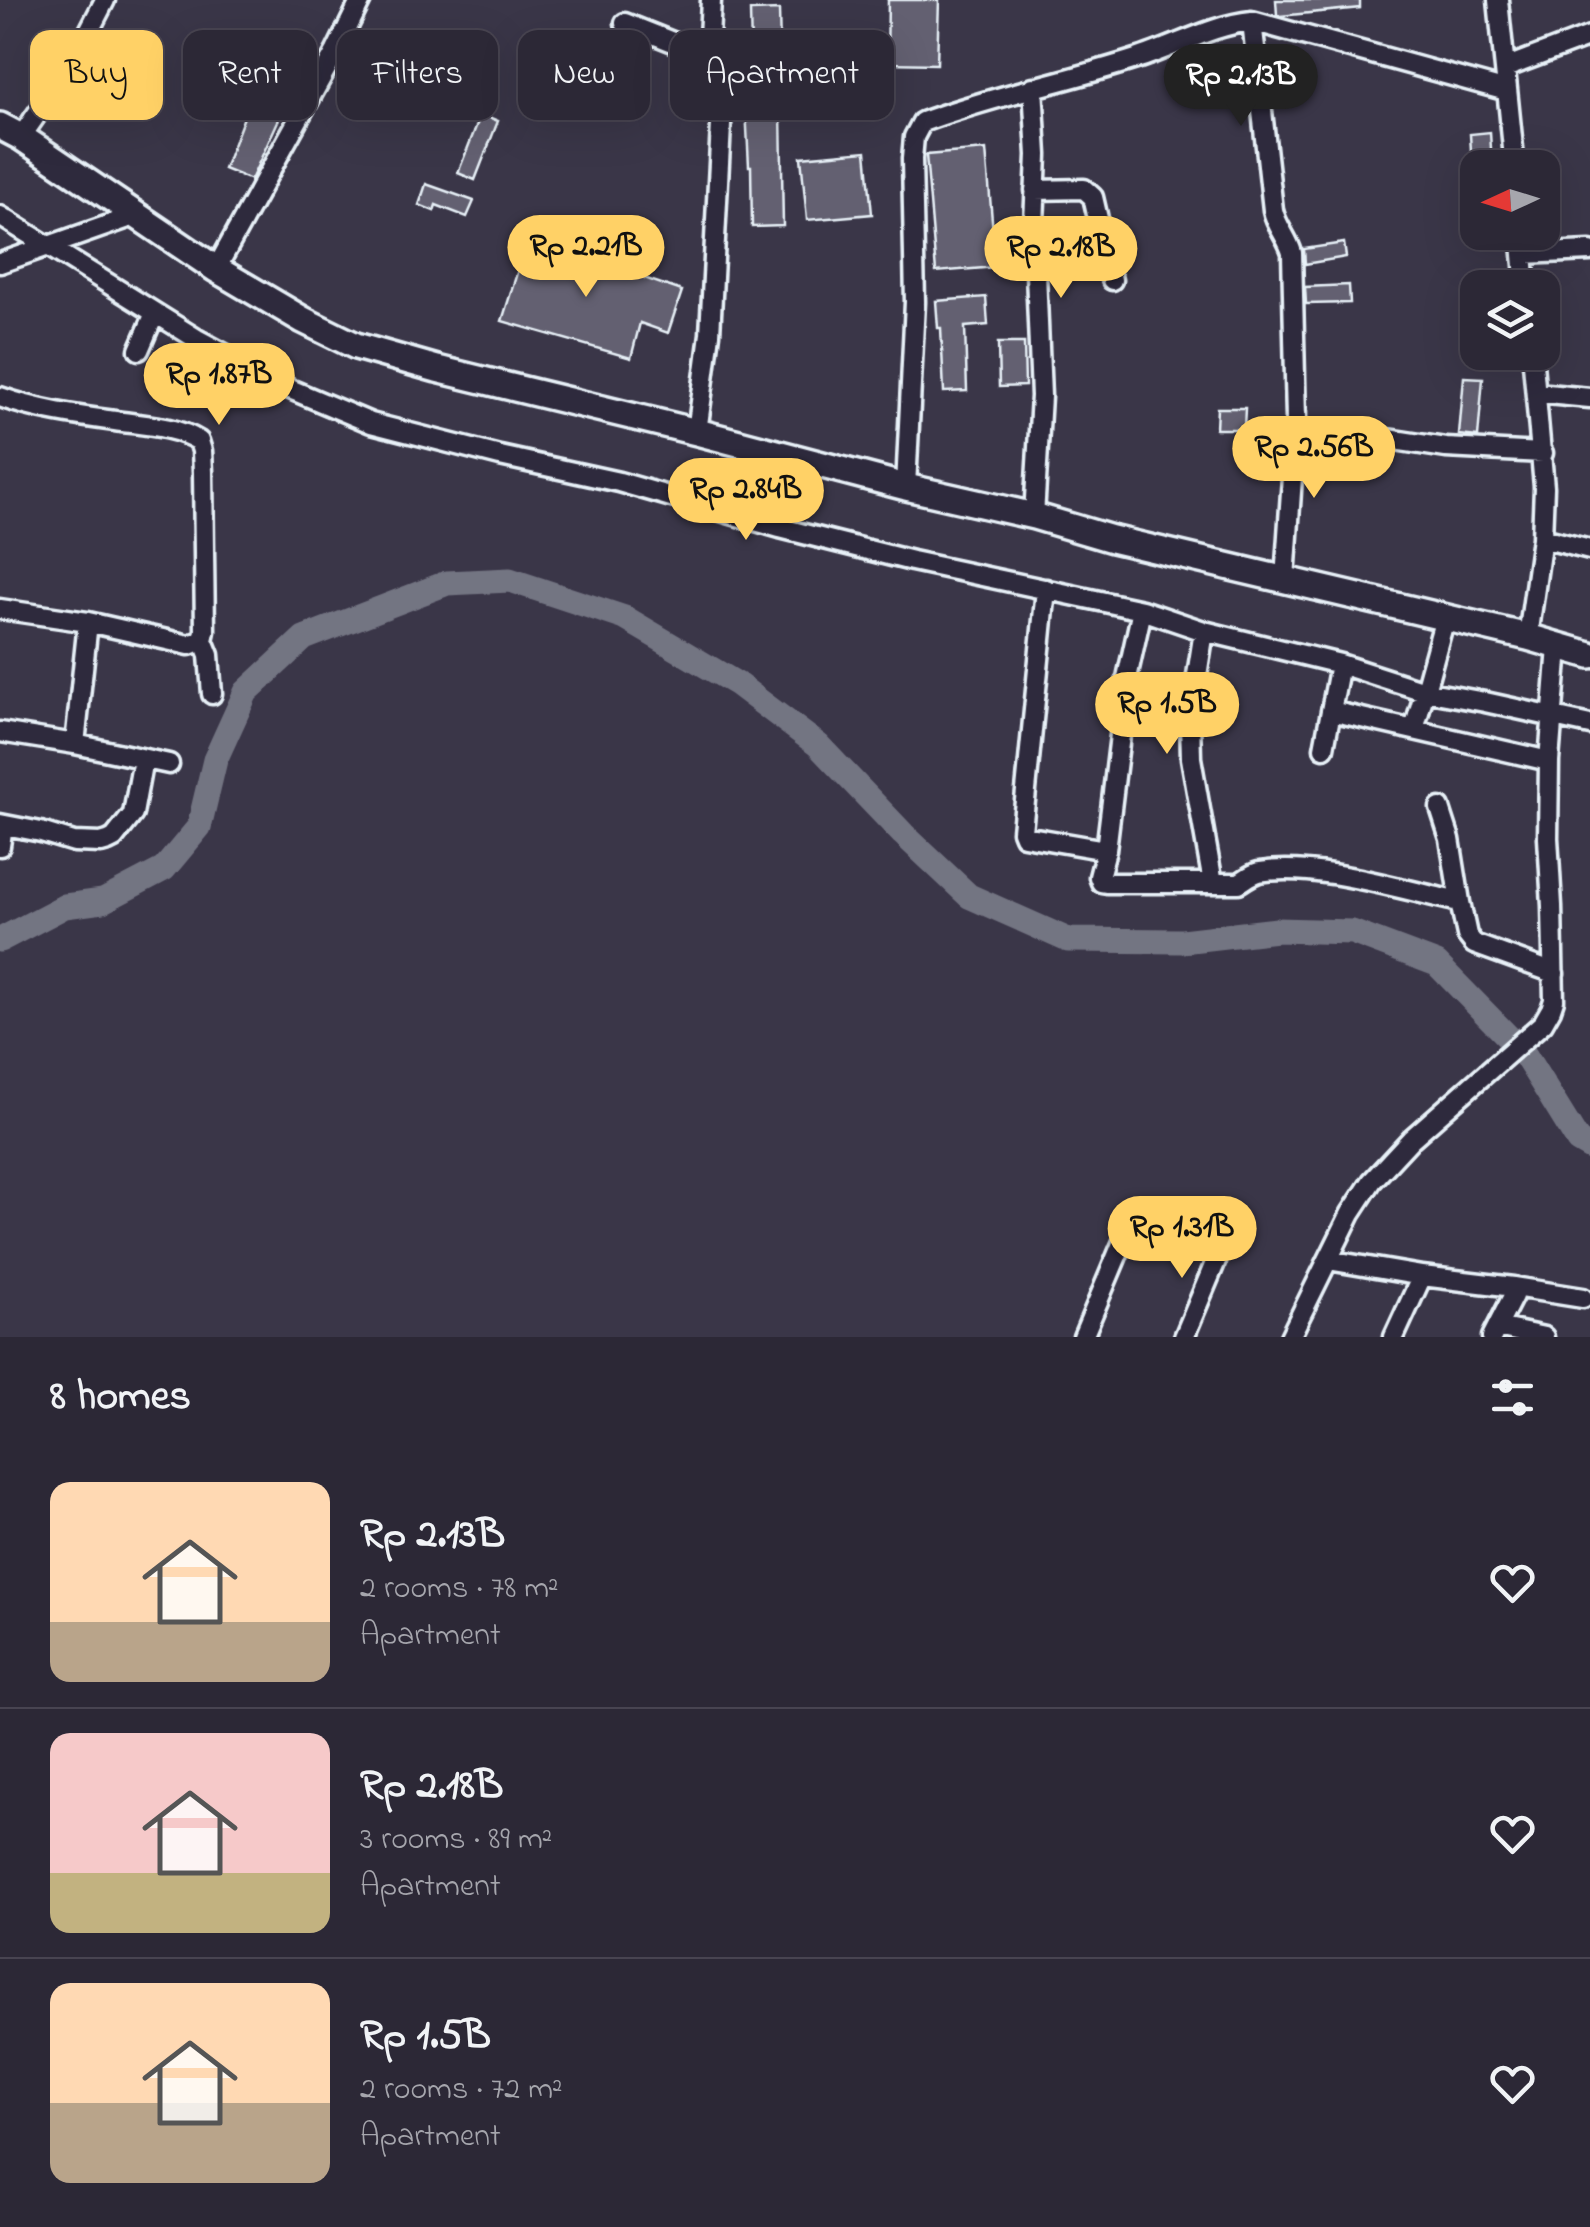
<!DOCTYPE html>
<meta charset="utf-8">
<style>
:root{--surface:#2c2836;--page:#383442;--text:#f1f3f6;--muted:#a6a6ad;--line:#484451;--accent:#ffd166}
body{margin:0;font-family:"Indie Flower",sans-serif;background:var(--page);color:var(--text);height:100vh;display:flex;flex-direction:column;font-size:38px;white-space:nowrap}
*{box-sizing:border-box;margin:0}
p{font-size:32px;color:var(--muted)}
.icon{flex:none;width:55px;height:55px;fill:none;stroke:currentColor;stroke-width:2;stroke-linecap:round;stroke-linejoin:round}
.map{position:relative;height:1337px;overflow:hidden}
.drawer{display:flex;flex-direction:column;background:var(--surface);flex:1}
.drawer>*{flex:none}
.banner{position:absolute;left:30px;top:30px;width:1000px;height:90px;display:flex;gap:20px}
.needle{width:65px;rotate:266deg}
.fabs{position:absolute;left:1460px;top:150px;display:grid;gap:20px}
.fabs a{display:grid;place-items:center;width:100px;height:100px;border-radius:20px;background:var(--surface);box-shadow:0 10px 40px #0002,0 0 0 2px var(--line);font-size:50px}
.price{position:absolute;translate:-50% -85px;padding:0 22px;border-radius:35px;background:var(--accent);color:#111;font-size:32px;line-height:65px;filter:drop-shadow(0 2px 5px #0008)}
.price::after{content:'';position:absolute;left:50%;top:60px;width:30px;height:22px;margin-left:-15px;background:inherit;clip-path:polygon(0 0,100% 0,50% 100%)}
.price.on{background:#222;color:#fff}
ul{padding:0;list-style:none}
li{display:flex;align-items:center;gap:30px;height:250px;padding:0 50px}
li+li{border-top:2px solid var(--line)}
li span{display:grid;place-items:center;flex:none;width:280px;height:200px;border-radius:20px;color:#555}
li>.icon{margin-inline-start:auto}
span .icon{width:120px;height:120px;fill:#fffc;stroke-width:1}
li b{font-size:42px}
h2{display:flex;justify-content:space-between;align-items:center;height:120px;padding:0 50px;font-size:42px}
.pill{padding:0 35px;border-radius:20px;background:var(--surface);box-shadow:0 10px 40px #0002,0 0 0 2px var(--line);font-size:35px;line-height:90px}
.pill.on{background:var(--accent);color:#111}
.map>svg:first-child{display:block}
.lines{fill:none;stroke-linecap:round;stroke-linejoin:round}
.river{stroke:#737482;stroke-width:25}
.building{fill:#636171;stroke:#e8f1f8;stroke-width:2.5}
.minor-casing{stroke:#e8f1f8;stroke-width:25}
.highway-casing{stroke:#e8f1f8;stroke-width:32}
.minor{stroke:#2f2a3d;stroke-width:18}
.highway{stroke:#2f2a3d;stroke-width:25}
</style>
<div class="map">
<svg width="1590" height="1337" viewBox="0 0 1590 1337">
<rect width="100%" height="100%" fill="#3a3648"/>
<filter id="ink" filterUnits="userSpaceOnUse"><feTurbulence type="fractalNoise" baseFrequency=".01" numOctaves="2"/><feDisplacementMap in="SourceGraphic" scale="20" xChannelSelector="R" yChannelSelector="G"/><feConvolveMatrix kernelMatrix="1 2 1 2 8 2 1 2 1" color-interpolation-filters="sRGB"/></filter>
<g filter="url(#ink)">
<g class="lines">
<path class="river" d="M0,940L65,906L103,901L164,869L199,827L215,760L246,692L304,638L447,583L510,580L625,618L737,684L818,745L903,834L969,896L1068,940L1182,941L1277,930L1352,932L1437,964L1523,1052L1578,1141L1590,1148"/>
</g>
<path class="building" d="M888,0H939L937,64L887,63Z
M1276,0H1360V8L1280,16L1277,15Z
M779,10L781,87L792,86L794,110H781L783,226L752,227L751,166H749L745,89H752L750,11Z
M256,80L290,95L251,180L224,169L244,117L241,115Z
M481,114L498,121L475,180L458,173Z
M1490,132L1492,166L1472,168L1470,134Z
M986,150L996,267L936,272L926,155Z
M866,151L872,214L807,220L801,157Z
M426,184L474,201L467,217L436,205L434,211L419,205Z
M528,238L682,291L668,333L640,323L631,358L502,321Z
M1344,243L1346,257L1305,264L1304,249Z
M1349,285L1350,303L1306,304L1305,287Z
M986,297L988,325L965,327L967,391L944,392L941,328H938L936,301Z
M998,343H1024L1025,386L999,387Z
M1464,377L1483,378L1478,437L1459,435Z
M1217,408H1245L1244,429H1216Z"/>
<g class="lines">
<defs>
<path id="minor" d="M1498,0L1515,168
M1252,21L1273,210C1276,226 1288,238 1292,253L1296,419L1285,579
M625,23L708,56L721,73L723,87L710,334L697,432
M708,56L711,0
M1505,68L1590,36
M1033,87L1037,155L1034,224L1041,396L1034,516
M21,137L73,62L105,0
M1035,190L1084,189L1093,197L1112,280
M0,216L197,339L290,389L371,423L500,456L619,482L780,528L912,561L1142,610L1204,631L1340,664L1424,691L1485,702L1590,725
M1521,232L1526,288
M1523,254L1590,251
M0,263L137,215
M216,269L336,51L361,0
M139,350L155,313
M1536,393L1590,398
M0,397C36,410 77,416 115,421C142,425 176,426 199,441L202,451L203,472L205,631L203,640L209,655L212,694
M1388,439L1446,448L1543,453
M906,487L915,302L912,159L914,137L922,122C992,96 1065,82 1136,59C1175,47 1212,25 1252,21L1507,91
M1542,538L1590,550
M1046,589L1022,831L1024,836L1106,850L1127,678L1142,610
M0,609L88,622L189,645L203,640
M1204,631L1190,720L1191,758L1213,883
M1528,637L1542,538L1544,487L1532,352
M1331,711L1340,664
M1414,730L1445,618
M0,732L75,744L88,622
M75,744L169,764
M1324,748L1331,711L1549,761
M1440,808L1450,839L1460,902
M0,824L41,832L74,842L101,843L108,841L114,838L133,814L143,759
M0,846L3,825
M1106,850L1099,877L1101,882L1107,883H1239C1246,879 1251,874 1259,872C1316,862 1402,890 1460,902L1467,935L1474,944L1554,973
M1328,1260L1422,1276L1514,1287L1513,1296L1492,1337
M1514,1287L1583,1298
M1497,1327L1544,1337
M1083,1337L1132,1220
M1184,1337L1223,1244
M1290,1337L1351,1213L1372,1181L1411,1139L1543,1023L1551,1009L1554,1000L1552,906L1548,838L1549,761L1558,647
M1394,1337L1422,1276"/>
<path id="highway" d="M0,126L21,137L216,269L303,320L356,346L437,369L697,432L906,487L1034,516L1112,539L1528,637L1590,655"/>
</defs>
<use href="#minor" class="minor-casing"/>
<use href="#highway" class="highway-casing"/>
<use href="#minor" class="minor"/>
<use href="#highway" class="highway"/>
</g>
</g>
</svg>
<div class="fabs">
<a><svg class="needle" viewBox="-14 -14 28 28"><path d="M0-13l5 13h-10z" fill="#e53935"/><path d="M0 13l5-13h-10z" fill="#a6a6ad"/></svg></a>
<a><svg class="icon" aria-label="layers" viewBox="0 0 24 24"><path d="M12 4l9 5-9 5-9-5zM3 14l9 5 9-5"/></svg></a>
</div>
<b class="price on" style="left:1241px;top:129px">Rp 2.13B</b>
<b class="price" style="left:586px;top:300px">Rp 2.21B</b>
<b class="price" style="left:1061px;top:301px">Rp 2.18B</b>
<b class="price" style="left:219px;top:428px">Rp 1.87B</b>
<b class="price" style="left:1314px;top:501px">Rp 2.56B</b>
<b class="price" style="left:746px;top:543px">Rp 2.84B</b>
<b class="price" style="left:1167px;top:757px">Rp 1.5B</b>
<b class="price" style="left:1182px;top:1281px">Rp 1.31B</b>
<div class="banner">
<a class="pill on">Buy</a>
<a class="pill">Rent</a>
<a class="pill">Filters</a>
<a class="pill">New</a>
<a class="pill">Apartment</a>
</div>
</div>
<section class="drawer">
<h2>8 homes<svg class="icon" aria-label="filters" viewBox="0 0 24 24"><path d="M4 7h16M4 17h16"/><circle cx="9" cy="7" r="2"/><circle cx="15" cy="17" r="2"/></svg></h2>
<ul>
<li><span style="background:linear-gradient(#ffd9b3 70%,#b9a48a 0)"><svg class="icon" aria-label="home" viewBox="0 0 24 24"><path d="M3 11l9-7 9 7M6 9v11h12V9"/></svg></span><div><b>Rp 2.13B</b><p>2 rooms · 78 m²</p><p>Apartment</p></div><svg class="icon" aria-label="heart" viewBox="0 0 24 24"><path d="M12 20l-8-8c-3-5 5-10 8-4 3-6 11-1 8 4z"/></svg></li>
<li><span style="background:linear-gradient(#f6c9c9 70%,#c2b280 0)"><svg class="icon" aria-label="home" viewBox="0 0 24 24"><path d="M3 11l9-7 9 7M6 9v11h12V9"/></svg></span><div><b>Rp 2.18B</b><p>3 rooms · 89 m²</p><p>Apartment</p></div><svg class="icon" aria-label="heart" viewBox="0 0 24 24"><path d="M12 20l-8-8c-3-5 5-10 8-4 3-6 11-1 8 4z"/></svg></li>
<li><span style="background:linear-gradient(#ffd9b3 60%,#b9a48a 0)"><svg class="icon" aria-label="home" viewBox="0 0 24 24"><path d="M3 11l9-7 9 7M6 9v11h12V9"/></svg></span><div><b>Rp 1.5B</b><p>2 rooms · 72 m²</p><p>Apartment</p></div><svg class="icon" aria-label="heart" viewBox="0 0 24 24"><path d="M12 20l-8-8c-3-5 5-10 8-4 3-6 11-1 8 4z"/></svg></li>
</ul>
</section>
